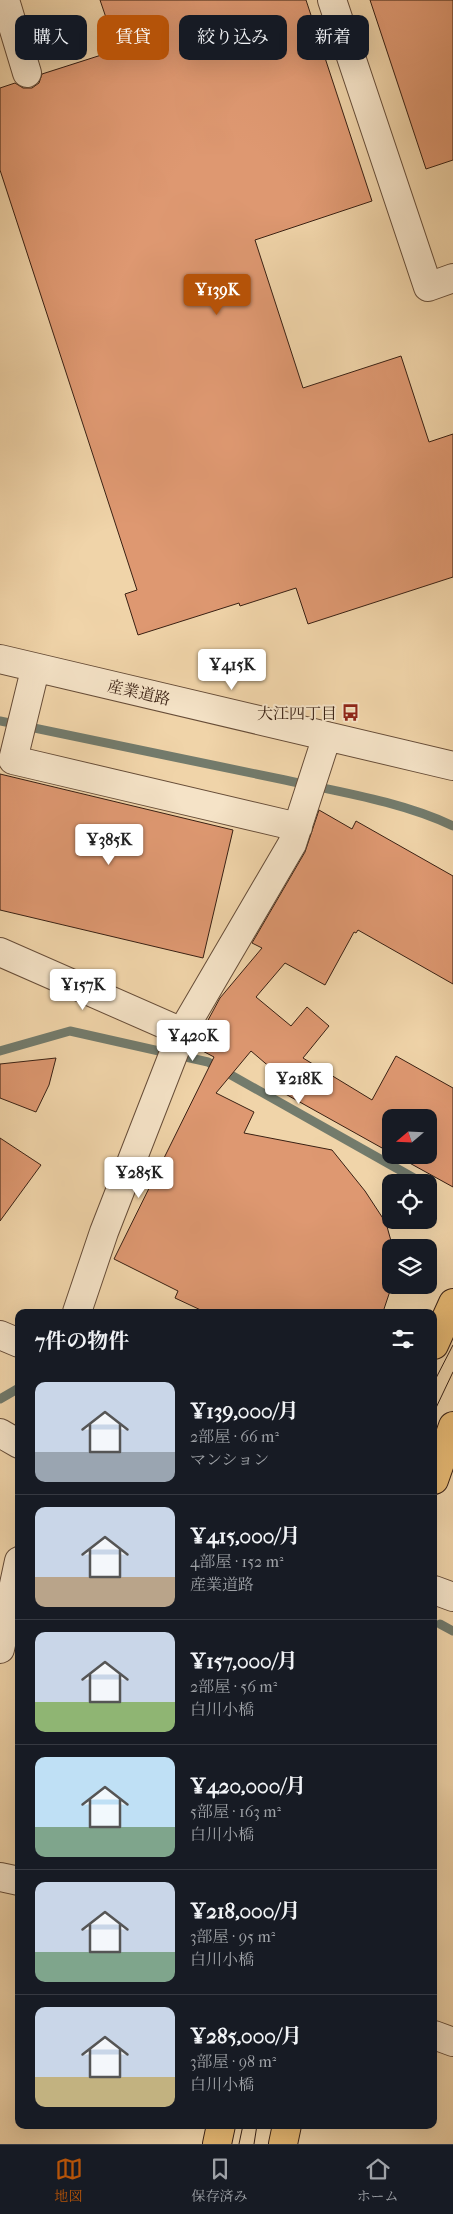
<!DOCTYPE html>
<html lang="ja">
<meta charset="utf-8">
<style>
:root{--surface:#171b24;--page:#20242c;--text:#f1f3f6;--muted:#9ea1a6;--line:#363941;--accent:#b45309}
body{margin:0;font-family:"IM FELL French Canon","Noto Serif JP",serif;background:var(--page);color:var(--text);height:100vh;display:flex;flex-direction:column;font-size:19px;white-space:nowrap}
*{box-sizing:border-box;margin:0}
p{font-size:16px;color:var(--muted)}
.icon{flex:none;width:28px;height:28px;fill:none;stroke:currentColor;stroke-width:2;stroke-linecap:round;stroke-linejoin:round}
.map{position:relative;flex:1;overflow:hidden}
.panel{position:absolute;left:15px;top:1309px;width:422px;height:820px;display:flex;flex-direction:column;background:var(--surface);border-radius:10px;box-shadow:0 5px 20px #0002}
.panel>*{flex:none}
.top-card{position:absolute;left:15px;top:15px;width:424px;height:45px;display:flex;gap:10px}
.needle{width:32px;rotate:251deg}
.fabs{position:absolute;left:382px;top:1109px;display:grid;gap:10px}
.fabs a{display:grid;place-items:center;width:55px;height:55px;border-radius:10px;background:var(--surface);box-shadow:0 5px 20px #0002;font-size:25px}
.price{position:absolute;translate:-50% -42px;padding:0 11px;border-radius:5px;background:#fff;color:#222;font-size:16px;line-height:32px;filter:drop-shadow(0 1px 2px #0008)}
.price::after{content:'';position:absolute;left:50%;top:30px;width:15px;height:11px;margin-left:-8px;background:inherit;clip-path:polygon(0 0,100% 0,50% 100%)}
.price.current{background:var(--accent);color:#fff}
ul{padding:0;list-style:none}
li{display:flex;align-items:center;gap:15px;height:125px;padding:0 20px}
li+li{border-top:1px solid var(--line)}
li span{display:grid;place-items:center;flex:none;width:140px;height:100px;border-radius:10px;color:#555}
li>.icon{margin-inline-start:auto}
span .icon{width:60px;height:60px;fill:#fffc;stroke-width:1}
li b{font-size:21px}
h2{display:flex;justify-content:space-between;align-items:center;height:60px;padding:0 20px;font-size:21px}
.tag{padding:0 18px;border-radius:10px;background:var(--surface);box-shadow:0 5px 20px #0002;font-size:18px;line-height:45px}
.tag.current{background:var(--accent);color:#fff}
.tab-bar{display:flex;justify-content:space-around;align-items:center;height:70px;border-top:1px solid var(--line);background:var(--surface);font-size:14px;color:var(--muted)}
.tab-bar a{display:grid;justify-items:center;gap:2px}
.tab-bar .current{color:var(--accent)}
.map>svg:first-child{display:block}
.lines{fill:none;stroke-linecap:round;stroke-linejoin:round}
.stream{stroke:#737b6c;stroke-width:9}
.building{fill:#de9871;stroke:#392013}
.minor-casing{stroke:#674d38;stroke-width:30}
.major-casing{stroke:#392013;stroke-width:30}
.minor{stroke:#f5e3c7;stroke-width:28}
.major{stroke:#e8ba74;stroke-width:28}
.tram{stroke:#392013;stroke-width:1}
.labels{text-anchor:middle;stroke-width:4;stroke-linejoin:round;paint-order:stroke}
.street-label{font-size:16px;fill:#392013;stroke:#f5e3c7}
.poi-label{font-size:16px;fill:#392013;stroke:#f5e3c7;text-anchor:end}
</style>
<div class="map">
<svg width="453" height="2144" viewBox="0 0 453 2144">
<rect width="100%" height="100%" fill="#f0d4a9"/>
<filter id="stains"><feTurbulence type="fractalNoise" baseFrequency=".004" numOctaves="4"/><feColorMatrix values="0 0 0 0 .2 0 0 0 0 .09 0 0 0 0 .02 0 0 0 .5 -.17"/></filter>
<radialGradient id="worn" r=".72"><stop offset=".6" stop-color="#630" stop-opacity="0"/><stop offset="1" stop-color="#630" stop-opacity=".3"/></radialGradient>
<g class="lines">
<path class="stream" d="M0,721C95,740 190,760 285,780C340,792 403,802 453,826
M0,1051L70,1031L208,1062L421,1182
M0,1399L19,1388
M440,1624L453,1631"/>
</g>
<path class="building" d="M100,0H306L372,201L255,240L303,388L401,356L429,442L453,434V577L308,624L296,588L240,606L239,603L138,635L125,594L137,590L0,170V88L15,83L23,88H32L39,83L42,74L117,50Z
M370,0H453V160L426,169Z
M0,774L233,830L203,958L0,910Z
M319,810L352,829L356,821L453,876V984L358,930L356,933L354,932L325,985L285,963L256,997L291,1026L307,1007L329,1026L303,1058L372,1100L396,1056L453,1088V1187L395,1155H429V1118H391V1153L280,1091L286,1081L251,1051L216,1093L254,1112L244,1133L332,1150L365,1191L386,1223L393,1248L392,1285L383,1312H205L175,1298L178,1291L114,1259L214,1057L195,1047L200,1035L220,998L262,948L252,943L305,852Z
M56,1058L49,1085L36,1112L0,1098V1064Z
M0,1138L41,1165L0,1221Z"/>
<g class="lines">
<defs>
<path id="minor" d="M5,0L27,73
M332,0L428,287L453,278
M0,659L453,766
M33,678L13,760L298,827
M0,952L182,1032
M77,1312L104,1232L182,1032L292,844L327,736
M0,1335L19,1343
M0,1433L19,1444
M434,1590L453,1597
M0,1649L19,1561
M0,1877L19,1881
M434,2035L453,2042"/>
<path id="major" d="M434,1345L453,1303
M434,1480L453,1426
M217,2144L221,2125
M283,2144L287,2125"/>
</defs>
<use href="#minor" class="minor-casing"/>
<use href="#major" class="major-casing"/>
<use href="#minor" class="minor"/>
<use href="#major" class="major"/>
<path class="tram" d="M434,1382L453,1345
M434,1412L453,1372
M239,2144L243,2125
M254,2144L257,2125"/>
</g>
<defs>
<symbol id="bus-bare" viewBox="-9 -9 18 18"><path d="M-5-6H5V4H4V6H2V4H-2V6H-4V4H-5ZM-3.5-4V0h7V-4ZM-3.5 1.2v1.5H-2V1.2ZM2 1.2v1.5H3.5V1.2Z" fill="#8f2418" stroke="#f5e3c7" stroke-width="2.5" paint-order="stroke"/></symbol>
</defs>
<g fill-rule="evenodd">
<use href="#bus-bare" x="338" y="700" width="25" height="25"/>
</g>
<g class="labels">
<g class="street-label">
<text transform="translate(139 692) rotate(13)" y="6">産業道路</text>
</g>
<g class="poi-label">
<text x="337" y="719">大江四丁目</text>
</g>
</g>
<rect width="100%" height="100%" filter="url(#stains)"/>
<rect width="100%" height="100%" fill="url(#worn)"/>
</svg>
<div class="fabs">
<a><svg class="needle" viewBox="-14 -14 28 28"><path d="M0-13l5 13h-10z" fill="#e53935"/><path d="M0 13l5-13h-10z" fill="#9ea1a6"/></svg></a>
<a><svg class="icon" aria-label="locate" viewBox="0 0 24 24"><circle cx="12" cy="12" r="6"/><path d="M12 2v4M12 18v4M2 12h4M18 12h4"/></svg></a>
<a><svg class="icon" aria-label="layers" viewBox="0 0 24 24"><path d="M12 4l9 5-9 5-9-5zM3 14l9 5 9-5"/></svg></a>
</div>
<b class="price current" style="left:217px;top:316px">¥139K</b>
<b class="price" style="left:232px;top:691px">¥415K</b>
<b class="price" style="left:109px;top:866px">¥385K</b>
<b class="price" style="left:83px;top:1011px">¥157K</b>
<b class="price" style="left:193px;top:1062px">¥420K</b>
<b class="price" style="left:299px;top:1105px">¥218K</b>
<b class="price" style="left:139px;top:1199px">¥285K</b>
<div class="top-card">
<a class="tag">購入</a>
<a class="tag current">賃貸</a>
<a class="tag">絞り込み</a>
<a class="tag">新着</a>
</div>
<section class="panel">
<h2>7件の物件<svg class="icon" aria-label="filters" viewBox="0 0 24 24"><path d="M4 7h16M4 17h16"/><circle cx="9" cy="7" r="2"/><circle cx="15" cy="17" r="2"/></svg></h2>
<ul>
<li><span style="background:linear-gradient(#c9d6e8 70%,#9aa5b1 0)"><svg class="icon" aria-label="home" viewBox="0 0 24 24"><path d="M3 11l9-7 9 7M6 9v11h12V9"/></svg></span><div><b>¥139,000/月</b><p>2部屋 · 66 m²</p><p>マンション</p></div></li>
<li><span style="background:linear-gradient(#c9d6e8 70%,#b9a48a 0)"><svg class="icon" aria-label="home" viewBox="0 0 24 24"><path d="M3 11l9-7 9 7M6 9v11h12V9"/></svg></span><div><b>¥415,000/月</b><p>4部屋 · 152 m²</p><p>産業道路</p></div></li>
<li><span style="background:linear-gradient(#c9d6e8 70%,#8fb573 0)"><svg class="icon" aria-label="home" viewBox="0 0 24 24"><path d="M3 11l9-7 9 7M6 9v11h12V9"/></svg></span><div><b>¥157,000/月</b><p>2部屋 · 56 m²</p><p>白川小橋</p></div></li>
<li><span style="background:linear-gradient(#bfe0f5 70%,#7fa58c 0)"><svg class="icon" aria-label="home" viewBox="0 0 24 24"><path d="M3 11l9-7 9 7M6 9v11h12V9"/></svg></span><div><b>¥420,000/月</b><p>5部屋 · 163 m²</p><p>白川小橋</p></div></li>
<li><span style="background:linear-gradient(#c9d6e8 70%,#7fa58c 0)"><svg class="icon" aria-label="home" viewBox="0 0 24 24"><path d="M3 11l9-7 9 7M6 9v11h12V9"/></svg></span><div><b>¥218,000/月</b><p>3部屋 · 95 m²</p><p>白川小橋</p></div></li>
<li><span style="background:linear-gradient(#c9d6e8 70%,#c2b280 0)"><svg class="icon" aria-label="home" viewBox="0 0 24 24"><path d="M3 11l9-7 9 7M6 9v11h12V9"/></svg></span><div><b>¥285,000/月</b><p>3部屋 · 98 m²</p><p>白川小橋</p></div></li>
</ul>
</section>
</div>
<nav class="tab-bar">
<a class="current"><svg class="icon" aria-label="map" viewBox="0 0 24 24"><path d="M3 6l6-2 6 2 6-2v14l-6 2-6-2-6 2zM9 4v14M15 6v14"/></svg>地図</a>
<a><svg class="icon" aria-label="saved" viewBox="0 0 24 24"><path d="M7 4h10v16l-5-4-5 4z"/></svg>保存済み</a>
<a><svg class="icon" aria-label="home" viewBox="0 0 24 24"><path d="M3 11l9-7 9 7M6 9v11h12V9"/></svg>ホーム</a>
</nav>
